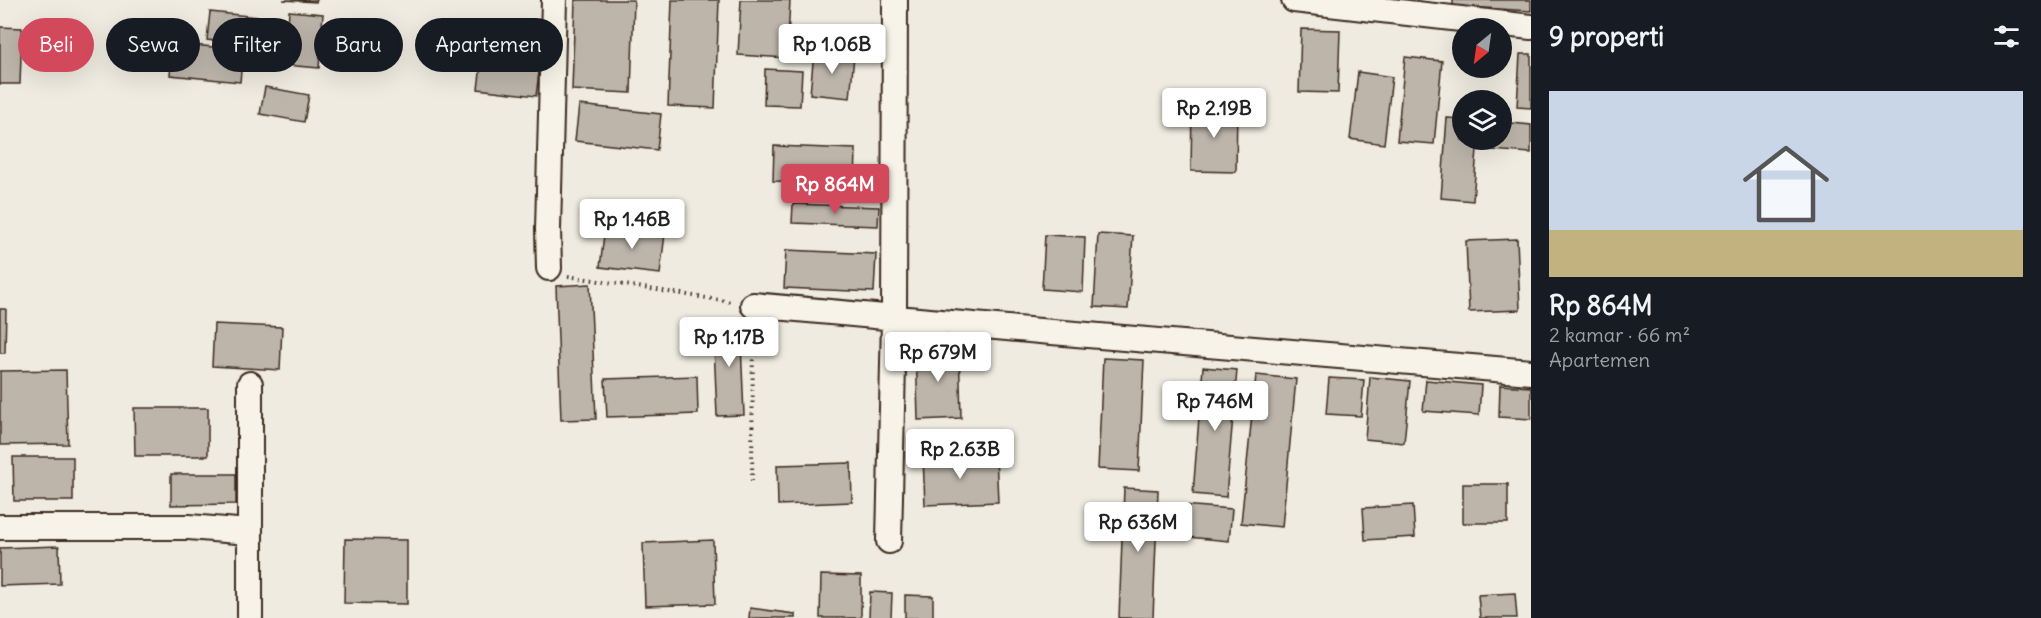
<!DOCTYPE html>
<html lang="id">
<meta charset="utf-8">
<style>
:root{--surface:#171b24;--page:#242831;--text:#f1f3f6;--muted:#9ea1a6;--accent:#d1495b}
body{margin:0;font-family:Delius,sans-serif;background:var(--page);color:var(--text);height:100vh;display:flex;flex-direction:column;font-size:22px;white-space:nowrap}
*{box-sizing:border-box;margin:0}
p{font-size:20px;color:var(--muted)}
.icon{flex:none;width:33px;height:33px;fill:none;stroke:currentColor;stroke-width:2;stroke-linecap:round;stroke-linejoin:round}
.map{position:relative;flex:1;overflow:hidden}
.panel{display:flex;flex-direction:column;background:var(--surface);width:510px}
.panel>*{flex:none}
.hud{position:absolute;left:18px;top:18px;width:570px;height:54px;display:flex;gap:12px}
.needle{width:39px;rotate:209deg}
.controls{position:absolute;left:1452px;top:18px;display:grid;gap:12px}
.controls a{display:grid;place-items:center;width:60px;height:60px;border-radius:50%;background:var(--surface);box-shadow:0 6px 24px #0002;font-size:30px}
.price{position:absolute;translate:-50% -51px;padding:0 14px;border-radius:6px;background:#fff;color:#222;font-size:20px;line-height:39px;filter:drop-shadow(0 2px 3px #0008)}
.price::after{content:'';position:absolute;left:50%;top:36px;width:18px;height:14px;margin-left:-9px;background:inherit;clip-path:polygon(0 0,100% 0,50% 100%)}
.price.active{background:var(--accent);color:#fff}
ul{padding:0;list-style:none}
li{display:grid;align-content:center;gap:12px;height:318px;padding:0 18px}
li span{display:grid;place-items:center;height:186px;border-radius:0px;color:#555}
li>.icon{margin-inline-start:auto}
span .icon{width:108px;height:108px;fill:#fffc;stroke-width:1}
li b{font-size:26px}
h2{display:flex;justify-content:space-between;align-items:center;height:72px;padding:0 18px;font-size:26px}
.chip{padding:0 21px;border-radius:27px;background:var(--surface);box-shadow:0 6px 24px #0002;font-size:21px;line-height:54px}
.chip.active{background:var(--accent);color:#fff}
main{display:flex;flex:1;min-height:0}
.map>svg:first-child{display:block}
.building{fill:#bdb5aa;stroke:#3b2a1e;stroke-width:1.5}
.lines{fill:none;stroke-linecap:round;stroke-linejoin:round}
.street-casing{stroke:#3b2a1e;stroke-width:28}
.path{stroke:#3b2a1e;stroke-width:4;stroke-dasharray:1.5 4.5;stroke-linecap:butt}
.street{stroke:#f7f3e8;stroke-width:24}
</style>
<main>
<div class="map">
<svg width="1531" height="618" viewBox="0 0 1531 618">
<rect width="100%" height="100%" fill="#efebe0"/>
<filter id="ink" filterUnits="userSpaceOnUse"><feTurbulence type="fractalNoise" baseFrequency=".0167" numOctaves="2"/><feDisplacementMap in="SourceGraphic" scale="12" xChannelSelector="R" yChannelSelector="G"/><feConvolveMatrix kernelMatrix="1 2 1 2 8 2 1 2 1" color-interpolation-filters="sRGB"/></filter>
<g filter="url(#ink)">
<path class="building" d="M283,0H317L316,2Z
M575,0H634L631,93L572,90Z
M672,0H719L715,108L668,106Z
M741,0H790L787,58L738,55Z
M1453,0H1531V11L1453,6Z
M289,11L323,14L319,68L285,65Z
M210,12L268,18L264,46L207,40Z
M0,27L22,28L20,84H0Z
M1301,29L1340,30L1338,93L1299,92Z
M484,41L542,48L536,96L478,89Z
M173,43L243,50L240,82L170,75Z
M814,52L854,56L850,98L810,94Z
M1520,54H1531V108L1517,107Z
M1405,57L1442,61L1434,144L1397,141Z
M765,69L802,71L800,106L764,105Z
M1358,72L1392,77L1384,144L1350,139Z
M265,87L309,95L304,122L260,114Z
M579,105L661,114L657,150L575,141Z
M1192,106L1237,108L1236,172L1191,171Z
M1447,118L1462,119V140H1502V122L1531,125V153L1477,149L1473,201L1441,198Z
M774,146L856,149L855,184L773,181Z
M793,204L879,207L878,226L792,223Z
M605,227L665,234L660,274L600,267Z
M1098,234L1133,236L1128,309L1094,307Z
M1045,235L1085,237L1083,292L1042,289Z
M1517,239L1520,310L1469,312L1466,241Z
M786,250L876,254L874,292L784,288Z
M590,284L596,419L561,420L556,286Z
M0,309H6L5,353H0Z
M740,320L744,415L717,416L713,322Z
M214,324L282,327L280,370L212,366Z
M959,346L961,418L918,420L916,347Z
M1103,358L1144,360L1139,471L1098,469Z
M1203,367L1237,370L1226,497L1193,494Z
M66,370L68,444L0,445V371Z
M1256,375L1296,379L1282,527L1241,523Z
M697,376L698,414L607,417L605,379Z
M1370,377L1410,381L1404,443L1365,439Z
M1329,378L1364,380L1361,416L1326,414Z
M1426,380L1481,385L1479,415L1423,411Z
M1500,385L1531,387V419L1499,417Z
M134,408H208V456H135Z
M996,455L998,502L925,505L923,457Z
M13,457H73V501H14Z
M851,463L852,502L778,505L777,465Z
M171,474H236V504L171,505Z
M1463,484H1508V523H1463Z
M1124,488L1158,490L1153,618H1119Z
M1169,504L1232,509L1229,541L1167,535Z
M1413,505L1415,537L1365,540L1363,508Z
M345,539L407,540V604L344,603Z
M713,540L715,604L645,606L643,543Z
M59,546L60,584L0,586V548Z
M821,575L861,576V618H820Z
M870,592L892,593L891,618H869Z
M1515,593L1517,618H1480L1478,595Z
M905,595L933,596V618H905Z
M750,608L795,614V618H749Z"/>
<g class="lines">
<defs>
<path id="street" d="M1294,0L1531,27
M549,268L548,229L554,0
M753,305L1040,331L1531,372
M0,527H189L249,532
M889,541L894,319L895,0
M250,618V384"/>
</defs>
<use href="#street" class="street-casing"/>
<path class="path" d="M568,276L732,302
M752,481L753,328"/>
<use href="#street" class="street"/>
</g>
</g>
</svg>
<div class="controls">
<a><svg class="needle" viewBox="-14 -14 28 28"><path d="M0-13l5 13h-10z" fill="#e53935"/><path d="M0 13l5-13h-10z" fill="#9ea1a6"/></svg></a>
<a><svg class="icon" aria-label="layers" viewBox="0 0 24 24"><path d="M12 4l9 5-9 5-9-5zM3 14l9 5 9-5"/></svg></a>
</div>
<b class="price" style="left:832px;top:75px">Rp 1.06B</b>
<b class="price" style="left:1214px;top:139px">Rp 2.19B</b>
<b class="price active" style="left:835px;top:215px">Rp 864M</b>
<b class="price" style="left:632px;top:250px">Rp 1.46B</b>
<b class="price" style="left:729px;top:368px">Rp 1.17B</b>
<b class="price" style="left:938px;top:383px">Rp 679M</b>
<b class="price" style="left:1215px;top:432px">Rp 746M</b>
<b class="price" style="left:960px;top:480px">Rp 2.63B</b>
<b class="price" style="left:1138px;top:553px">Rp 636M</b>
<div class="hud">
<a class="chip active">Beli</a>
<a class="chip">Sewa</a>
<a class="chip">Filter</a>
<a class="chip">Baru</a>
<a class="chip">Apartemen</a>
</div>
</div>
<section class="panel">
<h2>9 properti<svg class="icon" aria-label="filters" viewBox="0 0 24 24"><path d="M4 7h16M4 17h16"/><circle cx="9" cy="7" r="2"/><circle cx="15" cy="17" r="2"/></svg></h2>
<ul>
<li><span style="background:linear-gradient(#c9d6e8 75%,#c2b280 0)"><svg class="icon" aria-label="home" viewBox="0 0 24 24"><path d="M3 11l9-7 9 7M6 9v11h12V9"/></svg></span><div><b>Rp 864M</b><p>2 kamar · 66 m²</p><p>Apartemen</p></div></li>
</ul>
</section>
</main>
